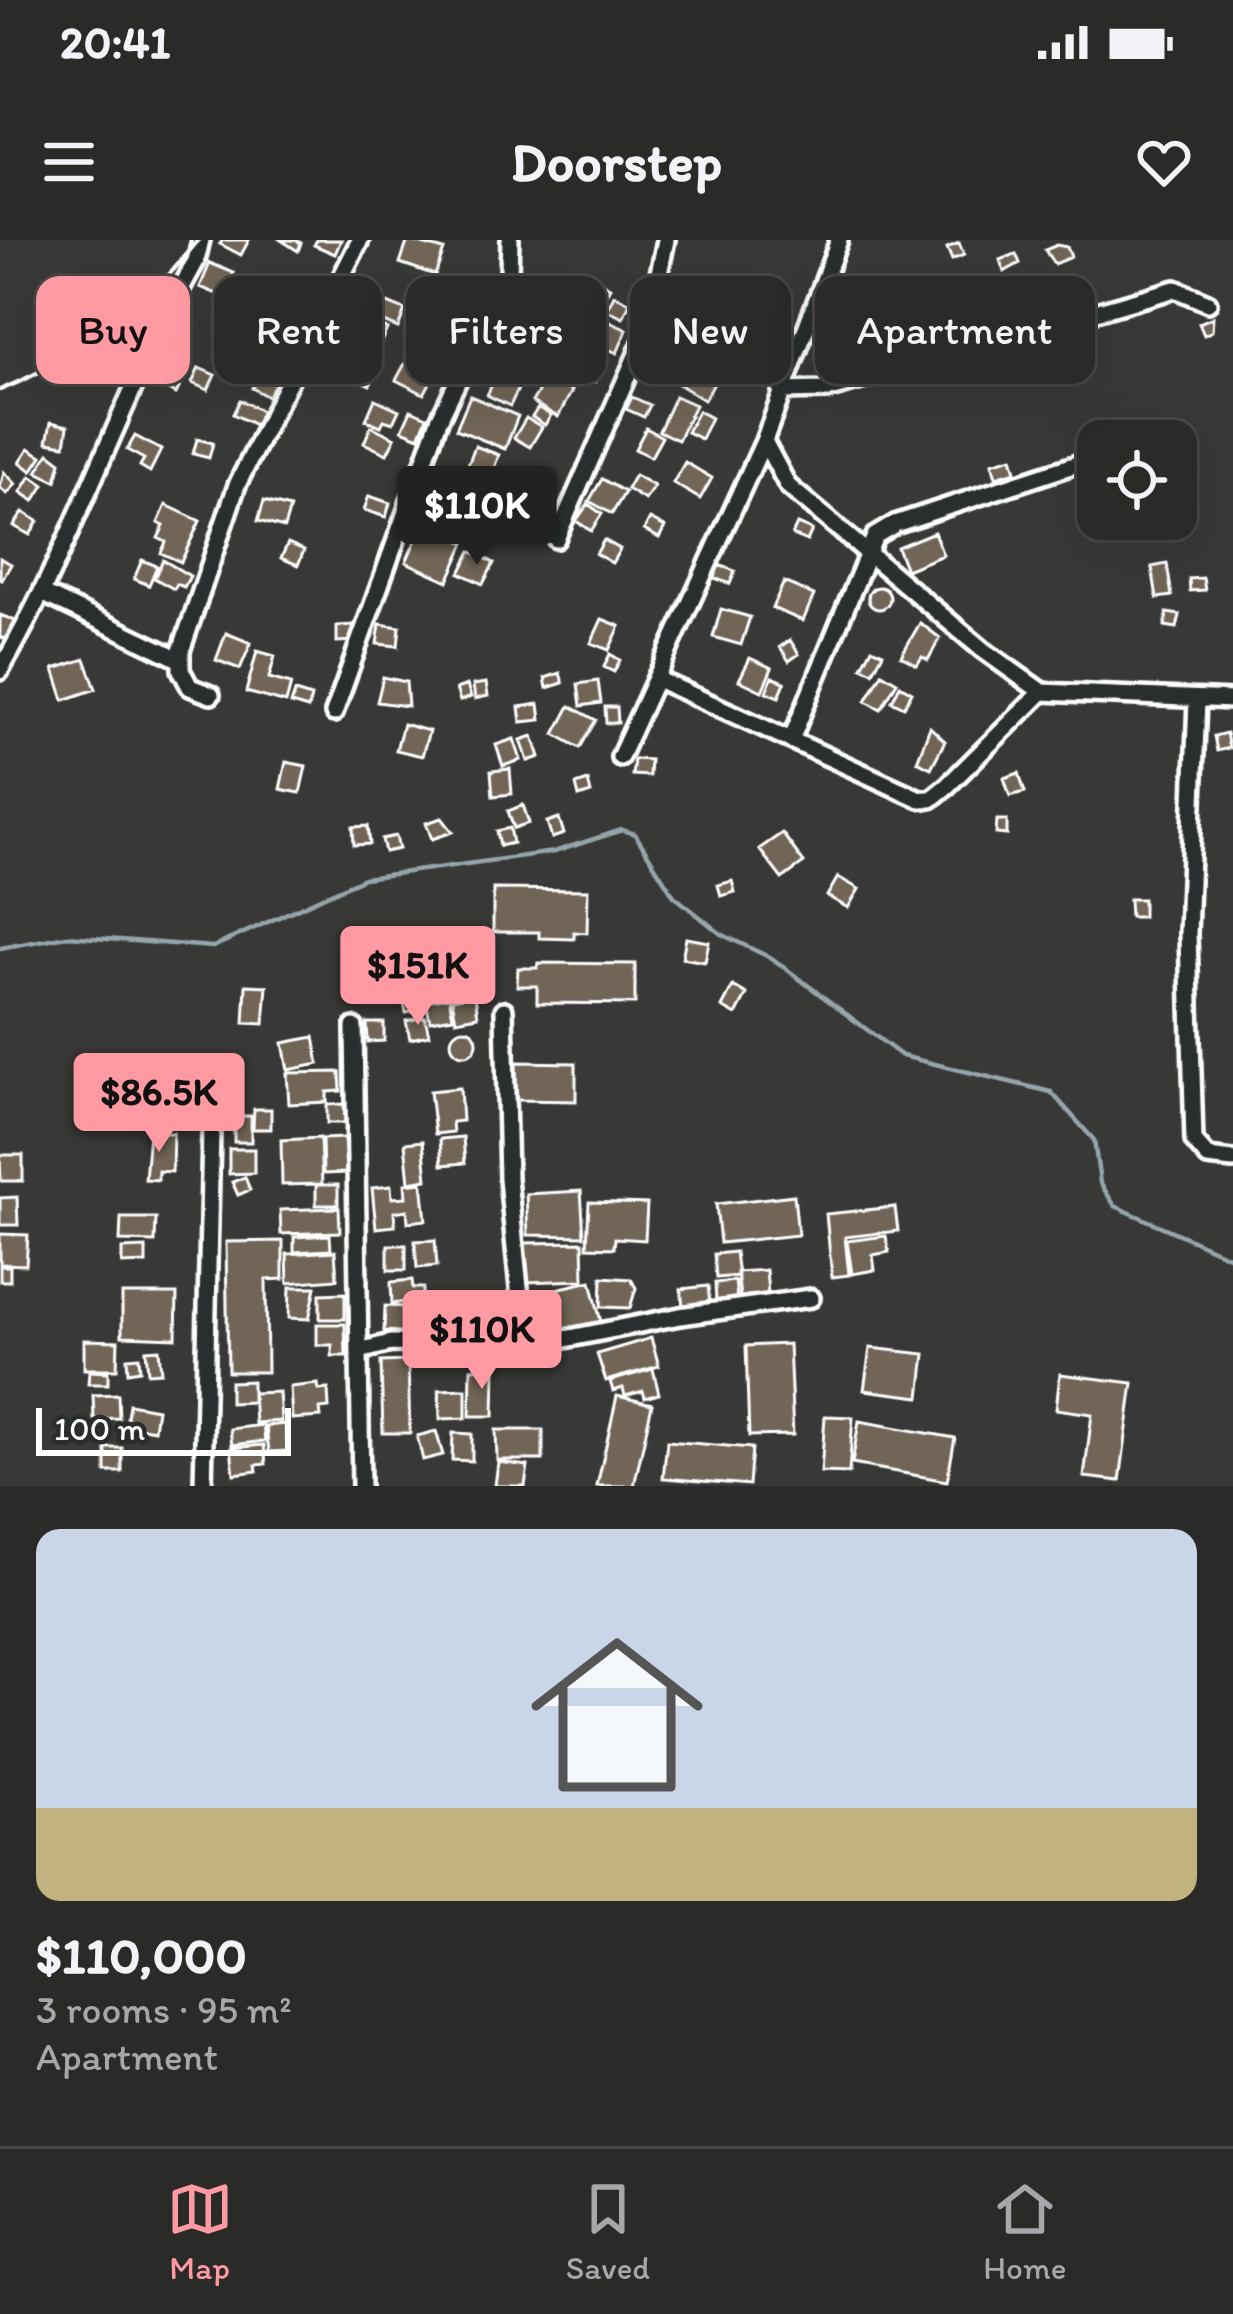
<!DOCTYPE html>
<meta charset="utf-8">
<style>
:root{--surface:#2a2a28;--page:#323230;--text:#f1f3f6;--muted:#a5a7a8;--line:#464645;--accent:#ff9aa2}
body{margin:0;font-family:Itim,sans-serif;background:var(--page);color:var(--text);height:100vh;display:flex;flex-direction:column;font-size:45px;white-space:nowrap}
*{box-sizing:border-box;margin:0}
p{font-size:39px;color:var(--muted)}
.icon{flex:none;width:66px;height:66px;fill:none;stroke:currentColor;stroke-width:2;stroke-linecap:round;stroke-linejoin:round}
.map{position:relative;height:1246px;overflow:hidden}
.side{display:flex;flex-direction:column;background:var(--surface);flex:1}
.side>*{flex:none}
.guide{position:absolute;left:36px;top:36px;width:1161px;height:108px;display:flex;gap:24px}
.buttons{position:absolute;left:1077px;top:180px;display:grid;gap:24px}
.buttons a{display:grid;place-items:center;width:120px;height:120px;border-radius:24px;background:var(--surface);box-shadow:0 12px 48px #0002,0 0 0 3px var(--line);font-size:60px}
.scale{position:absolute;left:36px;bottom:30px;width:255px;box-sizing:border-box;padding-left:12px;border:6px solid #fff;border-top:0;font-size:33px;line-height:42px;white-space:nowrap;color:#fff;-webkit-text-stroke:9px #2a2d2e;paint-order:stroke}
.price{position:absolute;translate:-50% -102px;padding:0 27px;border-radius:12px;background:var(--accent);color:#111;font-size:39px;line-height:78px;filter:drop-shadow(0 3px 6px #0008)}
.price::after{content:'';position:absolute;left:50%;top:72px;width:36px;height:27px;margin-left:-18px;background:inherit;clip-path:polygon(0 0,100% 0,50% 100%)}
.price.current{background:#222;color:#fff}
ul{padding:0;list-style:none}
li{display:grid;align-content:center;gap:24px;height:636px;padding:0 36px}
li span{display:grid;place-items:center;height:372px;border-radius:24px;color:#555}
li>.icon{margin-inline-start:auto}
span .icon{width:216px;height:216px;fill:#fffc;stroke-width:1}
li b{font-size:51px}
.tag{padding:0 42px;border-radius:24px;background:var(--surface);box-shadow:0 12px 48px #0002,0 0 0 3px var(--line);font-size:42px;line-height:108px}
.tag.current{background:var(--accent);color:#111}
.status{display:flex;justify-content:space-between;align-items:center;height:84px;padding:0 60px;background:var(--surface);direction:ltr}
.status svg{height:33px;fill:currentColor}
header{display:flex;justify-content:space-between;align-items:center;height:156px;padding:0 36px;background:var(--surface);font-size:54px;font-weight:800}
.dock{display:flex;justify-content:space-around;align-items:center;height:168px;border-top:3px solid var(--line);background:var(--surface);font-size:33px;color:var(--muted)}
.dock a{display:grid;justify-items:center;gap:6px}
.dock .current{color:var(--accent)}
.map>svg:first-child{display:block}
.lines{fill:none;stroke-linecap:round;stroke-linejoin:round}
.stream{stroke:#95a5aa;stroke-width:4.5}
.building{fill:#706557;stroke:#fff;stroke-width:3}
.street-casing{stroke:#fff;stroke-width:24}
.street{stroke:#2a2d2e;stroke-width:15}
.rail{stroke:#fff;stroke-width:4.5}
</style>
<div class="status"><b>20:41</b><svg viewBox="0 0 49 12"><path d="M0 12V9h3v3zM5 12V6h3v6zM10 12V3h3v9zM15 12V0h3v12zM26 1h20v11H26zM47 4h2v5h-2z"/></svg></div>
<header><svg class="icon" aria-label="menu" viewBox="0 0 24 24"><path d="M4 6h16M4 12h16M4 18h16"/></svg>Doorstep<svg class="icon" aria-label="heart" viewBox="0 0 24 24"><path d="M12 20l-8-8c-3-5 5-10 8-4 3-6 11-1 8 4z"/></svg></header>
<div class="map">
<svg width="1233" height="1246" viewBox="0 0 1233 1246">
<rect width="100%" height="100%" fill="#383836"/>
<filter id="ink" filterUnits="userSpaceOnUse"><feTurbulence type="fractalNoise" baseFrequency=".00833" numOctaves="2"/><feDisplacementMap in="SourceGraphic" scale="24" xChannelSelector="R" yChannelSelector="G"/><feConvolveMatrix kernelMatrix="1 2 1 2 8 2 1 2 1" color-interpolation-filters="sRGB"/></filter>
<g filter="url(#ink)">
<g class="lines">
<path class="stream" d="M0,708L67,696L213,707L364,638L554,612L622,590L635,594L674,656L721,694L773,719L902,816L1051,852L1094,900L1100,943L1115,966L1233,1018"/>
</g>
<path class="building" d="M223,0H249L241,15L220,4Z
M281,0H295L301,3L298,11Z
M317,0H341L335,14L314,5Z
M408,0L444,10L435,35L400,23Z
M959,3L964,15L952,20L947,8Z
M1057,5L1067,7L1071,17L1054,24L1045,10Z
M1016,14L1020,23L1004,32L1000,20Z
M210,23L234,33L224,57L200,47Z
M590,36L610,47L592,83L571,72Z
M1051,37L1056,53L1045,57L1040,41Z
M75,41L90,52L78,67L64,56Z
M1019,43L1024,55L1010,60L1005,48Z
M302,46L321,55L311,74L293,65Z
M928,46L934,63L915,70L908,54Z
M262,52L282,61L276,75L255,65Z
M614,55L630,63L623,78L607,70Z
M954,56L962,76L947,82L939,62Z
M126,57L127,73L110,74L108,59Z
M380,60L405,70L398,88L373,78Z
M252,67L273,76L263,99L242,89Z
M285,67L305,77L293,101L272,92Z
M860,69L868,94L847,100L840,75Z
M348,71L387,89L381,102L341,84Z
M524,74L541,81L525,118L507,110Z
M1213,77L1212,91L1204,95L1199,83Z
M608,81L627,90L617,113L598,104Z
M339,89L351,94L344,112L332,107Z
M663,89L682,97L663,138L645,130Z
M108,103L114,116L100,123L94,109Z
M492,106L507,114L499,128L484,120Z
M585,106L607,117L595,142L572,131Z
M843,106L849,128L826,134L820,112Z
M697,110L724,127L704,160L677,143Z
M408,118L436,132L424,154L396,140Z
M159,119L187,132L176,154L148,140Z
M362,127L376,133L370,145L357,139Z
M199,128L215,135L208,150L192,143Z
M263,130L278,139L268,157L252,148Z
M498,132L521,143L510,166L487,155Z
M547,137L572,151L558,177L532,162Z
M470,156L518,176L505,209L456,189Z
M675,156L695,165L678,200L659,191Z
M632,157L650,165L644,177L626,169Z
M375,159L399,170L393,183L384,180L381,186L366,180Z
M240,160L262,171L255,185L233,174Z
M538,168L551,175L545,185L532,177Z
M411,170L427,177L419,197L402,190Z
M698,171L711,178L701,199L687,192Z
M526,178L542,187L530,207L514,198Z
M51,182L68,186L65,205L47,202Z
M371,186L395,198L387,214L364,203Z
M646,188L662,197L651,217L635,209Z
M135,196L161,210L150,232L140,226L144,219L127,210Z
M197,199L213,203L209,218L193,214Z
M475,206L499,215L490,239L466,230Z
M29,208L42,216L32,231L20,222Z
M49,213L61,222L56,241L37,232Z
M1012,217L1016,231L996,237L992,223Z
M685,222L712,238L700,259L673,243Z
M4,232L16,244L7,254L0,248Z
M635,235L654,246L645,260L627,249Z
M31,236L44,245L34,261L21,252Z
M602,239L625,252L612,274L589,261Z
M441,246L466,257L460,271L435,261Z
M369,256L390,263L386,277L364,270Z
M264,261L290,268L284,288L258,281Z
M433,262L465,276L456,296L424,283Z
M588,264L602,274L591,291L576,281Z
M166,265L200,281L181,322L161,313L166,302L158,298L164,286L158,283Z
M23,272L38,281L30,295L14,286Z
M650,279L665,287L659,298L644,290Z
M423,284L465,303L448,341L406,322Z
M797,284L812,290L807,301L792,295Z
M934,292L943,315L906,330L897,307Z
M604,300L620,309L612,323L596,314Z
M288,303L304,310L298,325L281,318Z
M471,311L494,323L483,344L460,333Z
M0,318L11,324L2,340L0,339Z
M142,320L157,326L149,345L134,339Z
M163,320L190,336L184,347L177,344L174,349L154,338Z
M1167,324L1172,356L1157,358L1152,327Z
M719,325L735,331L730,344L714,338Z
M1203,338L1205,350L1190,351L1189,339Z
M784,342L814,355L803,381L772,368Z
M868 358a11 11 0 1 1 22 0a11 11 0 1 1-22 0Z
M721,369L750,377L741,405L713,397Z
M1167,373L1180,375L1177,388L1165,386Z
M0,375L16,381L9,400L0,397Z
M602,379L620,386L609,410L591,403Z
M920,383L940,398L928,420L922,417L917,425L901,416Z
M380,384L400,387L398,406L377,404Z
M354,385L355,401L337,402V386Z
M226,393L251,403L240,429L216,420Z
M790,400L799,414L789,421L780,407Z
M872,408L883,413L873,432L862,427Z
M257,411L275,416L269,438L291,444L286,463L246,452Z
M610,414L620,420L614,432L604,427Z
M750,418L772,428L762,451L739,440Z
M85,419L96,449L64,460L54,429Z
M560,433L563,443L547,448L545,438Z
M882,433L897,442L881,469L866,461Z
M383,437L406,442L408,466L377,462Z
M772,437L785,442L779,457L766,452Z
M598,441L601,463L581,466L578,444Z
M486,443L488,456L475,459L473,445Z
M467,445L471,457L460,461L456,449Z
M900,445L912,452L904,467L892,461Z
M295,452L311,457L308,469L291,464Z
M539,464L541,480L521,482L519,467Z
M570,466L596,480L580,508L555,494Z
M605,467H617L618,483H606Z
M403,484L429,491L422,516L396,510Z
M930,487L945,501L931,528L917,521Z
M1226,493L1229,508L1217,511L1214,496Z
M533,496L540,517L528,521L521,500Z
M514,499L521,520L503,526L496,505Z
M634,519L650,520L649,536L632,535Z
M286,522L306,526L300,553L280,549Z
M510,529L512,554L493,556L491,531Z
M1019,533L1025,552L1010,556L1004,538Z
M588,541L591,553L579,557L576,545Z
M523,565L529,583L514,588L508,571Z
M442,578L453,592L432,599L426,583Z
M559,578L564,594L552,598L547,582Z
M997,580H1007V595L996,594Z
M368,586L370,604L354,605L353,587Z
M510,588L513,603L500,606L497,591Z
M782,593L804,623L782,639L759,609Z
M396,596L399,609L385,612L382,599Z
M838,637L859,649L848,668L827,656Z
M732,641L735,652L721,656L718,645Z
M493,649L588,650L587,693L574,692V699L539,698V692H493Z
M1129,659H1143V677H1130Z
M686,698L709,702L705,722L682,718Z
M399,705L403,722L389,725L390,733L362,739L357,714Z
M538,723L635,724V764L537,763V746H517L518,728H537Z
M463,733L466,746L447,751L443,738Z
M246,745L267,746L264,784L244,783Z
M733,746L747,754L736,775L722,767Z
M422,747L426,769L406,773L401,750Z
M475,755L478,776L456,780L452,759Z
M449,757L453,777L430,781L426,761Z
M425,777L429,795L410,799L406,781Z
M367,783H384V801L368,802Z
M451 802a13 13 0 1 1 26 0a13 13 0 1 1-26 0Z
M314,797L319,824L288,830L283,803Z
M516,822L576,823V861L516,860Z
M340,832L341,851L327,852V862L289,864L287,833Z
M460,848L462,881L452,882L453,892L435,894L430,851Z
M344,864L345,883H327V865Z
M254,869H271V889H253Z
M234,876H251V902H234Z
M149,893H173L172,932L158,931V940L145,939Z
M463,897L465,923L442,925L440,899Z
M320,898L322,944L282,945L281,900Z
M344,898L346,933L323,934L322,899Z
M423,901L427,939L409,942L405,903Z
M229,909H254V933L229,934Z
M0,915H23V941H1Z
M245,937L250,950L238,955L232,942Z
M422,942L426,980L408,982L407,970L394,972L395,986L376,988L372,948L391,946L392,958L406,957L405,944Z
M316,945H338V965H316Z
M581,951L584,996L528,995L526,954Z
M794,955L798,995L720,1003L716,964Z
M17,957L18,985H0V958Z
M589,962L647,964L645,1000L615,998L614,1008L587,1007Z
M895,967L898,991L845,997L849,1035L832,1037L826,974Z
M339,968L340,992L281,994L280,970Z
M121,978H156L155,1002L120,1001Z
M0,994L28,995L26,1025L0,1024Z
M330,995L331,1010L294,1012V997Z
M886,996L889,1012L873,1015L875,1030L852,1034L847,1001Z
M435,1000L437,1026L417,1028L415,1001Z
M283,1001V1039L266,1040L267,1132H228L226,1002Z
M583,1002L584,1040L526,1042L525,1003Z
M388,1005H406V1030H388Z
M146,1008V1023L122,1024V1009Z
M335,1011L337,1039L288,1043L287,1014Z
M735,1012L738,1036L716,1038L714,1014Z
M0,1026H10V1041H0Z
M766,1030L768,1054L740,1057L737,1032Z
M602,1037L631,1039L636,1048L630,1068L601,1067Z
M412,1040L413,1048H423V1059L392,1064L391,1042Z
M591,1041L601,1082L530,1098L521,1057Z
M735,1041L737,1060L716,1062L715,1043Z
M708,1046L710,1064L683,1067L681,1049Z
M290,1047H316L309,1079L289,1078Z
M345,1053V1079H320V1054Z
M122,1054H177L176,1098L122,1096Z
M385,1066L432,1068L431,1094L384,1091Z
M435,1067L500,1071L498,1096L433,1091Z
M317,1084H345L346,1116H332V1105H317Z
M651,1098L659,1126L606,1141L597,1114Z
M84,1100L118,1101L117,1129H84Z
M789,1104L793,1195L749,1196L746,1106Z
M870,1108L925,1114L920,1157L864,1150Z
M159,1109L161,1132L148,1133L146,1110Z
M139,1117L140,1130L128,1132L127,1118Z
M408,1121L410,1193H383L381,1122Z
M471,1128L495,1129L494,1176H470Z
M653,1129L659,1154L645,1158L643,1151L625,1156L623,1148L613,1151L610,1141Z
M89,1131L108,1132V1144H88Z
M1060,1134L1133,1143L1120,1241L1084,1237L1092,1174L1056,1169Z
M252,1141V1162L230,1163V1142Z
M318,1144L319,1150L328,1149L329,1168L320,1169L321,1177L292,1179L290,1147Z
M466,1149V1178L440,1179L439,1150Z
M279,1152L281,1181L255,1183L253,1153Z
M118,1154L119,1178L94,1179L93,1155Z
M617,1156L652,1164L634,1246H597Z
M129,1164L157,1169L154,1190L126,1185Z
M825,1176L853,1177L849,1233L821,1232Z
M859,1181L955,1198L947,1241L852,1224Z
M285,1184L288,1211L269,1212L266,1186Z
M263,1185L265,1201L232,1205L230,1189Z
M496,1190H543V1220H497Z
M436,1191L443,1215L423,1220L417,1196Z
M453,1193L472,1194V1221L452,1220Z
M667,1201L752,1208L749,1245L663,1238Z
M264,1205L266,1224L256,1225L257,1231L234,1234L231,1208Z
M106,1208H122V1232H106Z
M498,1222L528,1226L525,1246H495Z"/>
<g class="lines">
<defs>
<path id="street" d="M781,151L827,150L1175,49L1208,63
M764,201L788,246L983,410L1042,452L1233,460
M556,299L647,91L666,0
M44,354L181,420
M0,431C76,299 122,154 196,21L201,0
M659,440L920,559H931L947,546L1042,452
M211,455L190,447L181,430V411L237,245L360,0
M1197,459L1188,694L1194,901L1208,917L1233,920
M334,473L439,180L509,33L510,0
M791,500L875,296L895,284L1098,217
M620,517L764,201L839,0
M504,770L508,939L525,1107
M354,787L361,1246
M359,1111L391,1103L525,1107L680,1076L811,1058
M203,1246L212,847"/>
</defs>
<use href="#street" class="street-casing"/>
<use href="#street" class="street"/>
<path class="rail" d="M0,150C82,116 144,71 198,0"/>
</g>
</g>
</svg>
<div class="buttons">
<a><svg class="icon" aria-label="locate" viewBox="0 0 24 24"><circle cx="12" cy="12" r="6"/><path d="M12 2v4M12 18v4M2 12h4M18 12h4"/></svg></a>
</div>
<div class="scale">100 m</div>
<b class="price current" style="left:477px;top:328px">$110K</b>
<b class="price" style="left:418px;top:788px">$151K</b>
<b class="price" style="left:159px;top:915px">$86.5K</b>
<b class="price" style="left:482px;top:1152px">$110K</b>
<div class="guide">
<a class="tag current">Buy</a>
<a class="tag">Rent</a>
<a class="tag">Filters</a>
<a class="tag">New</a>
<a class="tag">Apartment</a>
</div>
</div>
<section class="side">
<ul>
<li><span style="background:linear-gradient(#c9d6e8 75%,#c2b280 0)"><svg class="icon" aria-label="home" viewBox="0 0 24 24"><path d="M3 11l9-7 9 7M6 9v11h12V9"/></svg></span><div><b>$110,000</b><p>3 rooms · 95 m²</p><p>Apartment</p></div></li>
</ul>
</section>
<nav class="dock">
<a class="current"><svg class="icon" aria-label="map" viewBox="0 0 24 24"><path d="M3 6l6-2 6 2 6-2v14l-6 2-6-2-6 2zM9 4v14M15 6v14"/></svg>Map</a>
<a><svg class="icon" aria-label="saved" viewBox="0 0 24 24"><path d="M7 4h10v16l-5-4-5 4z"/></svg>Saved</a>
<a><svg class="icon" aria-label="home" viewBox="0 0 24 24"><path d="M3 11l9-7 9 7M6 9v11h12V9"/></svg>Home</a>
</nav>
